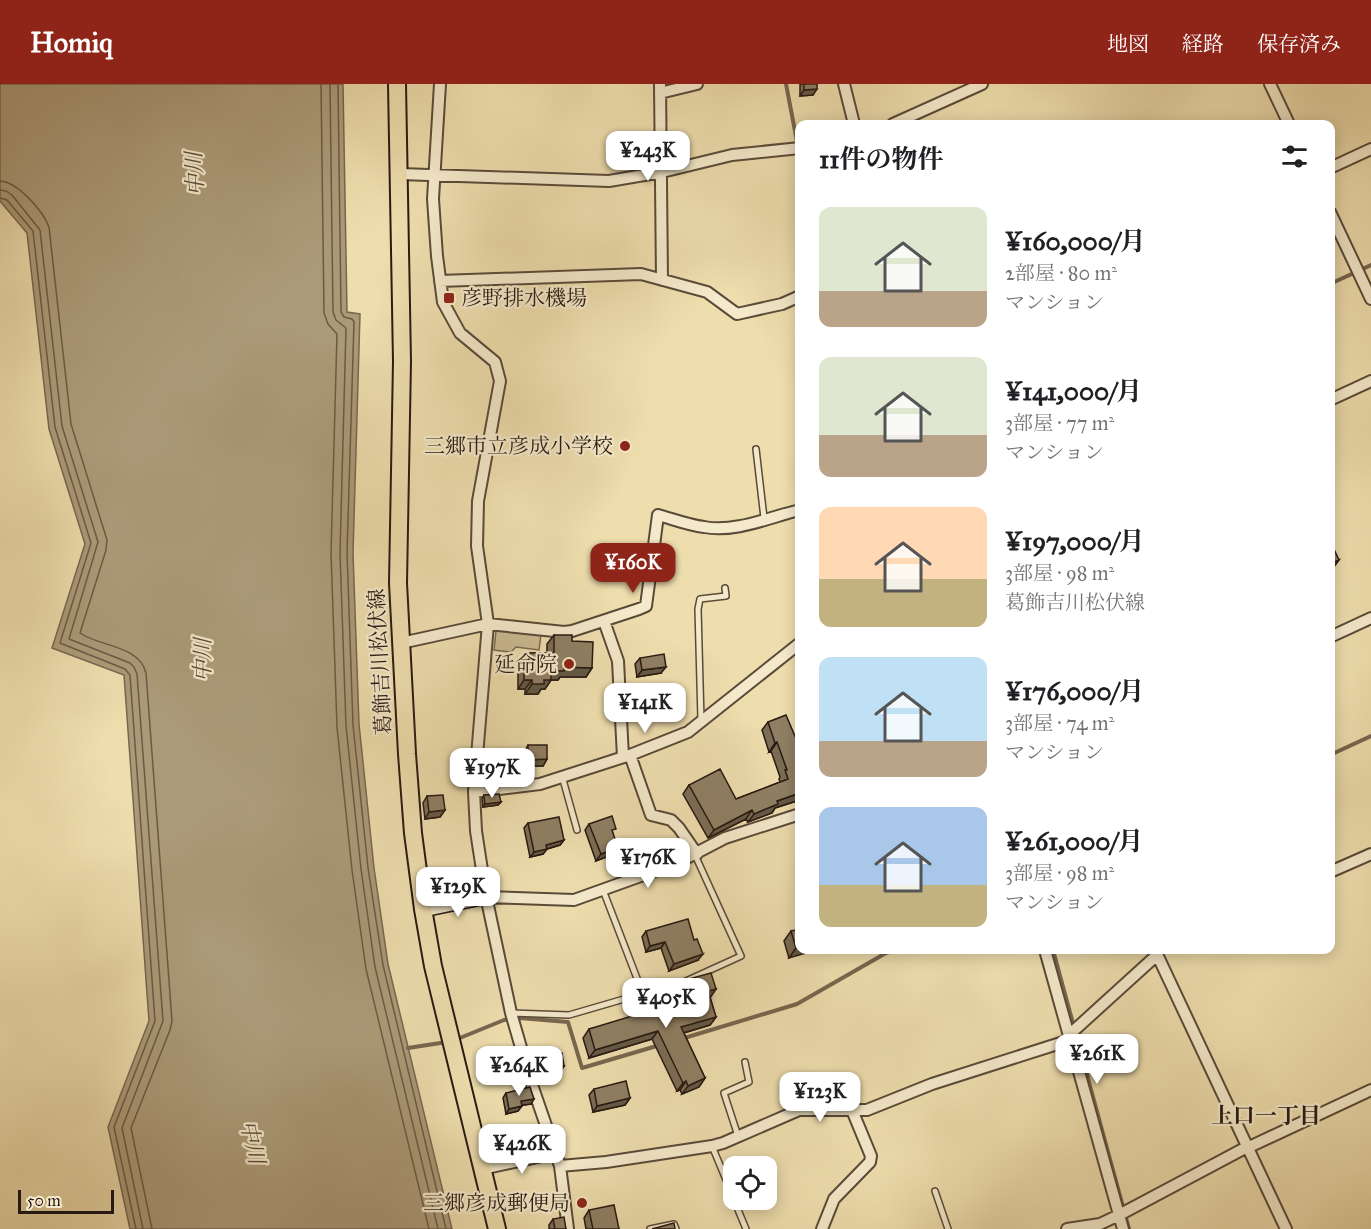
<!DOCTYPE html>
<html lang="ja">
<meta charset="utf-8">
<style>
:root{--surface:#fff;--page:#f6f6f6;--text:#202124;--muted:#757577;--accent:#8f2418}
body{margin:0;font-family:"IM FELL Great Primer","Noto Serif JP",serif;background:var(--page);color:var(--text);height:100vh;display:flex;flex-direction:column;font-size:22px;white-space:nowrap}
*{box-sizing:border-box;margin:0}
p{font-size:20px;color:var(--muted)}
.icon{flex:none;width:33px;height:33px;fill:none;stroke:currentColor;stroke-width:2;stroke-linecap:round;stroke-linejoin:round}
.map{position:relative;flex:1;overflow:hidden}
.sheet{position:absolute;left:795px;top:36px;width:540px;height:834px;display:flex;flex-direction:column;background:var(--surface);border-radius:12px;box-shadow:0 3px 15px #0003}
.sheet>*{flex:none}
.tools{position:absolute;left:723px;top:1072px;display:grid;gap:12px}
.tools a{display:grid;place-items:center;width:54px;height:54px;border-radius:12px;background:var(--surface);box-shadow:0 3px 15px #0003;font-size:30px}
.scale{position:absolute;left:18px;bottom:15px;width:96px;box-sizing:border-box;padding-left:6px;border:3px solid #281912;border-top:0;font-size:16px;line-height:21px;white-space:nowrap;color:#281912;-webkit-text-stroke:4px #f4e9ca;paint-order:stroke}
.price{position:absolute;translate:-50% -51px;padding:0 14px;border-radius:12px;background:#fff;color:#222;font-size:20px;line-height:39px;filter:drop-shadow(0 2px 3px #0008)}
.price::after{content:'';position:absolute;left:50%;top:36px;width:18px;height:14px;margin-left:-9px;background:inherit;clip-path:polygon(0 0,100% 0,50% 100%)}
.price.active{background:var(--accent);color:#fff}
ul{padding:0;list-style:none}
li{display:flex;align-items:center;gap:18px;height:150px;padding:0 24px}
li span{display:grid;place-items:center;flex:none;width:168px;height:120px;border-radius:12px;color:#555}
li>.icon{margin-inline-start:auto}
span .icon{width:72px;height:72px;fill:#fffc;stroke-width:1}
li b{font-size:26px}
h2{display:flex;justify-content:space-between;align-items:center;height:72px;padding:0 24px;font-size:26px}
header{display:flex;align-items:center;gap:36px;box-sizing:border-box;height:84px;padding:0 30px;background:var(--accent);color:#fff}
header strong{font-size:28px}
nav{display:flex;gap:33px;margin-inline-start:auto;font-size:21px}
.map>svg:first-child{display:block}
.green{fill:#ccbc93;stroke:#7a6a52;stroke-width:1.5}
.water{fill:#ab9a78;stroke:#77664f;stroke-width:1.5}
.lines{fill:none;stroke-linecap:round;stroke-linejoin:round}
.shore{stroke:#6a5a45;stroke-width:1.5}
.stream{stroke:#77664f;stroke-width:4}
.lane-casing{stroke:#5a4a39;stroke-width:8}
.street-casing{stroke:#5a4a39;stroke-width:14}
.secondary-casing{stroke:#281912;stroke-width:18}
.primary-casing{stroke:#281912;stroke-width:20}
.lane{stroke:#f4e9ca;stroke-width:5}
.street{stroke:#f4e9ca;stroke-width:10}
.secondary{stroke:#f4e9ca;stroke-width:15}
.primary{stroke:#eeddad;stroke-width:16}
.wall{fill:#7b6d55;stroke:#281912;stroke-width:1.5}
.shaded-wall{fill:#645945;stroke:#281912;stroke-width:1.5}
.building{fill:#8f7f63;stroke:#281912;stroke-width:1.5}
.poi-dot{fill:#8f2418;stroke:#f4e9ca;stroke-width:2}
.labels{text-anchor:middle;stroke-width:4.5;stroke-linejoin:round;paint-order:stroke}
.poi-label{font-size:21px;fill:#281912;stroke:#f4e9ca;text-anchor:end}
.street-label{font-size:21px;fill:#281912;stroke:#f4e9ca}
.water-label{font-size:22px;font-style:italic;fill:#5c4d3b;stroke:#f4e9ca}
.neighbourhood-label{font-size:22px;font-weight:bold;fill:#281912;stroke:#f4e9ca}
</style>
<header>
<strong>Homiq</strong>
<nav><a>地図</a><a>経路</a><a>保存済み</a></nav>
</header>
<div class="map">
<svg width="1371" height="1145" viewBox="0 0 1371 1145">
<rect width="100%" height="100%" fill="#eeddad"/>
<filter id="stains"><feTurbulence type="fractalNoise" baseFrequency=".00333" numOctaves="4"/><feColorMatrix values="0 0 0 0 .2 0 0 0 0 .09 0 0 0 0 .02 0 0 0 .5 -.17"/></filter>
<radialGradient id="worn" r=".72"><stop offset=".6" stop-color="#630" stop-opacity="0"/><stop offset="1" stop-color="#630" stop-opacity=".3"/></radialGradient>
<path class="green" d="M498,545L541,550L539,566L516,563L511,568L494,566L496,547Z"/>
<path class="water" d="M0,0H343L347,228L360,230L353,469L359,640L374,784L388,880L452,1145H130L108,1043L149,937L124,591L52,564L85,460L49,345L27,149L0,117Z"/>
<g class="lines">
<path class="shore" d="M321,0L324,229L328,240L337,250L331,469L337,643L352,786L366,885L429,1145
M330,0L333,228L336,236L346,244L340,469L346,642L361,785L375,883L438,1145
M338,0L341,228L344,233L352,235L354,238L347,469L353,641L368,784L383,881L446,1145
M0,97C18,98 43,127 49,143L71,340L107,456L106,466L80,549C100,563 139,561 146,589L172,937L170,946L131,1044L152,1145
M0,106L6,107L12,111L40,146L62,342L98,458L69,555L130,579L134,583L137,590L163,937L122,1044L143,1145
M0,114L7,116L33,147L55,343L91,459L60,559L125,585L130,591L155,937L114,1043L136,1145"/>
<path class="stream" d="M786,0L800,73
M1330,200L1371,181
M1330,671L1371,652
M1053,866L1129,1145
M681,955L797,920L886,869L895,866
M455,956L504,936L520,934L568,938L582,984L660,961
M408,964L447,958"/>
<defs>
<path id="lane" d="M756,365L764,434
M701,636L698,525L700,515L726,512L725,504
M562,692L577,746
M603,806L643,910
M511,929L569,931L686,897L741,872L695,771
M738,1052L724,1009L749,998L745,978
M712,1062L734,1115
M935,1107L948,1145
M734,1116L746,1145
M650,1145L674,1140L676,1145"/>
<path id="street" d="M440,0L433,115L437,172L443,218L460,249L495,278L500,297L478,417L477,462L488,540L474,708L476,747L486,812L511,929L531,998L560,1082L568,1145
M660,0L662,196
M844,0L854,40
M1270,0L1289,40
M660,9L697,0
M893,40L982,0
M1330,84L1371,65
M400,90L609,97L662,88L732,71L800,64
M1330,128L1371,215
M440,197L641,190L707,208L737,230L782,220L800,212
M1330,316L1371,297
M604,537L618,577L623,673
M1330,553L1371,534
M401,559L488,540L564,548L572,547L639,525L646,522L658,431C673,435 688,441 704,443C735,449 770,433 800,426
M630,671L651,731L671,736L679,744L697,770
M474,708L540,700L630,671L688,648L800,559
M1330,788L1371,770
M486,813L574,816L677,779L725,754L800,730
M1045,866L1123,1145
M1155,866L1286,1145
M1069,951L1157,871
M1247,1064L1371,1006
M560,1082L606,1078L712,1062L723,1059L799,1026H867L932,1000L1070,956
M482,1085L556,1069
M1119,1131L1247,1063
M822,1145L834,1115L870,1078L871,1072L852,1026
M1067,1145L1100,1140L1119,1131"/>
<path id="secondary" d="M423,825L486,812"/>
<path id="primary" d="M397,0L402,277L398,499L407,670L413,749L423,825L433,882L497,1145"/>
</defs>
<use href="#lane" class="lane-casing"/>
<use href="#street" class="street-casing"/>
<use href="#secondary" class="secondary-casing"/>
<use href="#primary" class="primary-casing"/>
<use href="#lane" class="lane"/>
<use href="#street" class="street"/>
<use href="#secondary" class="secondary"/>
<use href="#primary" class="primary"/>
</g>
<path class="wall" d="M800,0H817L813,11L800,12Z
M554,551L572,557L592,584L586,593H560L558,596H551L545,605H541L538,610H525V605H518V578L524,569H547V560Z
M640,574L661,589L637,593L635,580Z
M768,638L800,664V716L775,724L772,729L748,738L746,735L708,754L683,710L689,701L736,715L780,698L779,695L780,693L771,667L769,668L762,646Z
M528,661L547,675L543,682H524V668Z
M484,711L501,718L498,721L483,723L482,715Z
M427,712L445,726L440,733L425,735L423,719Z
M528,739L564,756L560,761L547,765L543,770L530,773L524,744Z
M589,740L613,749L614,770L596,777L585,746Z
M646,847L698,876L669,887L661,864L646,868L642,853Z
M791,847L800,866L789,874L784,857Z
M689,895L716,905L710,913L716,933L710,941L684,949L705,994L699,1003L682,1010L680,1006L677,1007L652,955L589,974L583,954L589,945L664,931L688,924L683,904Z
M548,971L564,982L560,988L546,990L543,977Z
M594,1005L630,1014L625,1021L593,1028L589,1011Z
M506,1009L531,1020L522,1021L518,1027L506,1030L503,1014Z
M589,1126L619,1145H586L584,1134Z
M553,1135L566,1145H549V1141Z"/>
<path class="shaded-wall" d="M817,5L813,11L800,12L804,6Z
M1339,476L1331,487H1330V480Z
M564,583L592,584L586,593H560L558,596H551L545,605H541L538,610H525L532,600L551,587Z
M666,583L661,589L637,593L642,586Z
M524,596H532L525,605H518Z
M777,658L771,667L769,668L775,659Z
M547,675L543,682H524L528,676Z
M800,709V716L775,724L772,729L748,738L754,730L777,717Z
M501,718L498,721L483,723L485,720Z
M445,726L440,733L425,735L429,728Z
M752,726L746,735L708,754L714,746Z
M564,756L560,761L547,765L543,770L530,773L534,768L546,761Z
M618,764L614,770L596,777L601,770Z
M665,858L661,864L646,868L650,862Z
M800,863V866H816L789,874L796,864Z
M703,870L698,876L669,887L674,880Z
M716,905L710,914L708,907Z
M716,933L710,941L676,951L681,943Z
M658,947L652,955L589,974L595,966Z
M564,982L560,988L546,990L550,984Z
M705,994L699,1003L682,1010L688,1002Z
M686,997L680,1006L677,1007L683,999Z
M630,1014L625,1021L593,1028L597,1022Z
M534,1015L531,1020L517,1022L521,1017Z
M522,1022L518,1027L506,1030L509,1025Z"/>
<path class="building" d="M804,0H817V5L804,6Z
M1330,457L1339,476L1330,480Z
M554,551H572V557L593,558L592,584L564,583V587H551V596H544V600H532V596H524V569H554Z
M664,570L666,583L642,586L640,574Z
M786,631L800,664V709L777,717L778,720L754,730L752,726L714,746L689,701L720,685L736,715L788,695L785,686H787L777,658L775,659L768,638Z
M528,661H547V675L528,676Z
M499,710L501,718L485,720L484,711Z
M443,711L445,726L429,728L427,712Z
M612,732L616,745L612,746L618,764L601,770L589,740Z
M559,733L564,756L546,761L547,765L534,768L528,739Z
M688,835L694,856L697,855L703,870L674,880L665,858L650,862L646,847Z
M800,845V863L796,864L791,847Z
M711,889L716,905L708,907L716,933L681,943L705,994L688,1002L686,997L683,999L658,947L595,966L589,945L662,923L664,931L696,921L689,895Z
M562,969L564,982L550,984L548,971Z
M626,997L630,1014L597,1022L594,1005Z
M530,1003L534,1015L521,1017L522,1022L509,1025L506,1009Z
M614,1121L619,1145H593L589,1126Z
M564,1133L566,1145H555L553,1135Z
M674,1139L675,1145H652Z"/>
<g class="poi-dot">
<rect x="443" y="208" width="12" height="12" rx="3"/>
<circle cx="625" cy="362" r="6"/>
<circle cx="569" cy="580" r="6"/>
<circle cx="582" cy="1119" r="6"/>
</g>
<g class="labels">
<g class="poi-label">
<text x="461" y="221" text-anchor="start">彦野排水機場</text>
<text x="613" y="369">三郷市立彦成小学校</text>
<text x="557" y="587">延命院</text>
<text x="570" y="1126">三郷彦成郵便局</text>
</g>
<g class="street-label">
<text transform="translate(380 578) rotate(-93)" y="7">葛飾吉川松伏線</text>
</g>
<g class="water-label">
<text transform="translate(194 90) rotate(-93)" y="8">中川</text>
<text transform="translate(202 576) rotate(-90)" y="8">中川</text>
<text transform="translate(253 1058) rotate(77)" y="8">中川</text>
</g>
<g class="neighbourhood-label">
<text x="1266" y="1039">上口一丁目</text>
</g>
</g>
<rect width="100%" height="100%" filter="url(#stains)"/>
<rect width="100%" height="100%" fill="url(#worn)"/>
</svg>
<div class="tools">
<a><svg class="icon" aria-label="locate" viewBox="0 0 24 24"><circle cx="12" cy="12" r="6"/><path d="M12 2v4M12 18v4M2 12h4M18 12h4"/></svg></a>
</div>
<div class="scale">50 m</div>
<b class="price" style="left:648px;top:98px">¥243K</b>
<b class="price active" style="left:633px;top:510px">¥160K</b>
<b class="price" style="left:645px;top:650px">¥141K</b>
<b class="price" style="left:492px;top:715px">¥197K</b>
<b class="price" style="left:648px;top:805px">¥176K</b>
<b class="price" style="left:458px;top:834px">¥129K</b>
<b class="price" style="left:666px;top:945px">¥405K</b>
<b class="price" style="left:1097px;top:1001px">¥261K</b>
<b class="price" style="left:519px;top:1013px">¥264K</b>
<b class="price" style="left:820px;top:1039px">¥123K</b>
<b class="price" style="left:522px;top:1091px">¥426K</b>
<section class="sheet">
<h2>11件の物件<svg class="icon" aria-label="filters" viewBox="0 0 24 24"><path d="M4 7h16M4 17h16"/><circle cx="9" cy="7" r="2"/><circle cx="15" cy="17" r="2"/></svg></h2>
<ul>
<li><span style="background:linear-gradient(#dfe7d0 70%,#b9a48a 0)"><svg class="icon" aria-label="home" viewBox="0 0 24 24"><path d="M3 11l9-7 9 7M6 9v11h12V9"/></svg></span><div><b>¥160,000/月</b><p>2部屋 · 80 m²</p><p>マンション</p></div></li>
<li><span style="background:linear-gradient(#dfe7d0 65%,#b9a48a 0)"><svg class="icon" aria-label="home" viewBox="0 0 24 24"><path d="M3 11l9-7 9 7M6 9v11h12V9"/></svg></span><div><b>¥141,000/月</b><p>3部屋 · 77 m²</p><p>マンション</p></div></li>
<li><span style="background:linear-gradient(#ffd9b3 60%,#c2b280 0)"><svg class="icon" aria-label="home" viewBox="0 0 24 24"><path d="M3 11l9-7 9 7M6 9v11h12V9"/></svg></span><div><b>¥197,000/月</b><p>3部屋 · 98 m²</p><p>葛飾吉川松伏線</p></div></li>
<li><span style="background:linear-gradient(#bfe0f5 70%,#b9a48a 0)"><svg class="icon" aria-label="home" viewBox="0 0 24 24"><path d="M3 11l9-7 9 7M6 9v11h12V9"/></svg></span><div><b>¥176,000/月</b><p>3部屋 · 74 m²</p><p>マンション</p></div></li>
<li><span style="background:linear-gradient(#a9c7e8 65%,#c2b280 0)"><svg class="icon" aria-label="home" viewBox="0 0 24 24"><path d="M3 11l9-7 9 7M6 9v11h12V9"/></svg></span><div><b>¥261,000/月</b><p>3部屋 · 98 m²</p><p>マンション</p></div></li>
</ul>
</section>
</div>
